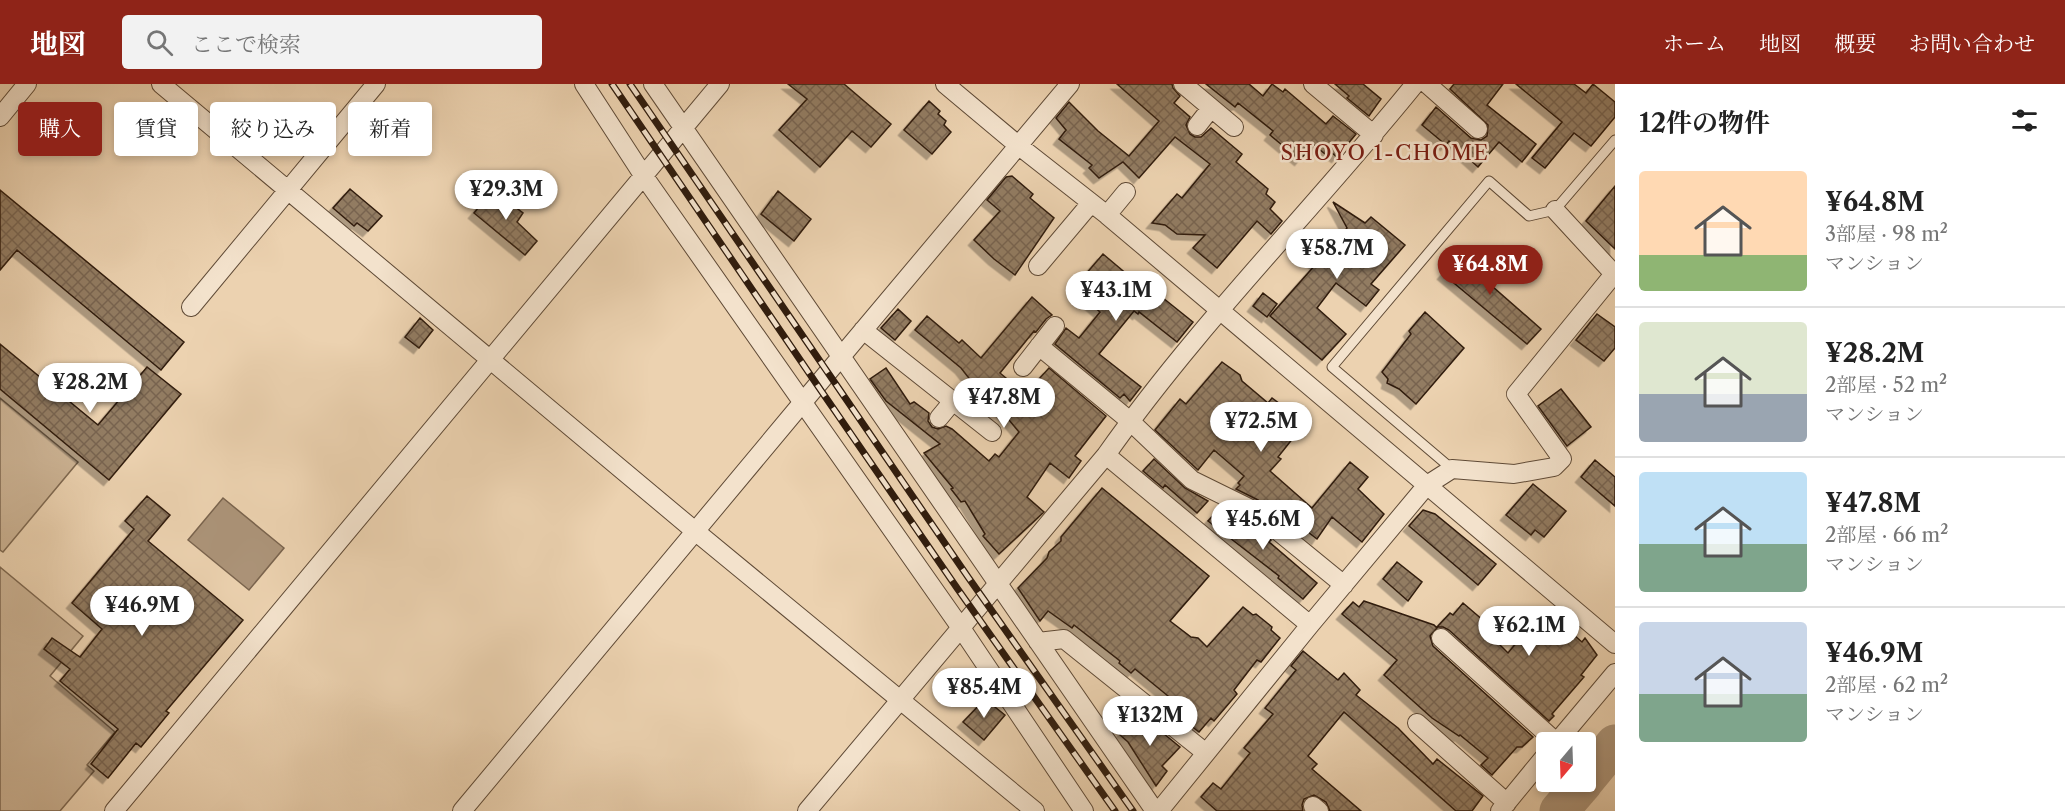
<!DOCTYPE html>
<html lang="ja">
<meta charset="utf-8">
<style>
:root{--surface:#fff;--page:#f2f2f2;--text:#222;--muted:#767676;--line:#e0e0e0;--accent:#8f2418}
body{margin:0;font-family:"Libre Caslon Text","Noto Serif JP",serif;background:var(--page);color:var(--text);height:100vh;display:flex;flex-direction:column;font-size:22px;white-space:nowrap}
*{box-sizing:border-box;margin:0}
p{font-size:20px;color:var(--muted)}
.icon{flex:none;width:33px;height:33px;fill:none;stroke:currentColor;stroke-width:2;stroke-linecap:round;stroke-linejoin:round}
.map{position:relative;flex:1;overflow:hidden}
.drawer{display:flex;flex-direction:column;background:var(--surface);width:450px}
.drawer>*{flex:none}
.hud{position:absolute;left:18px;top:18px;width:570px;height:54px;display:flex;gap:12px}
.needle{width:39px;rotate:199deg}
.tools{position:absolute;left:1536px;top:648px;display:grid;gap:12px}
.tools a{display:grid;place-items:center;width:60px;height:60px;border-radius:6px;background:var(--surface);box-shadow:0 3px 9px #0003;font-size:30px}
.price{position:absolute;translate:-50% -51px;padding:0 14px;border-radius:21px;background:#fff;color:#222;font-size:20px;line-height:39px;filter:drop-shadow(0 2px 3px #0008)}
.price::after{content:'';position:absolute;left:50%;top:36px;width:18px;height:14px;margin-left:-9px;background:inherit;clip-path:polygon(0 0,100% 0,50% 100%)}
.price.active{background:var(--accent);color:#fff}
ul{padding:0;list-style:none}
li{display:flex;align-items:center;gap:18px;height:150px;padding:0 24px}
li+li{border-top:2px solid var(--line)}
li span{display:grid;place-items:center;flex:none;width:168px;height:120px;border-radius:6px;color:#555}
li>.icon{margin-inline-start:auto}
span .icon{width:72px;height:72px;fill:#fffc;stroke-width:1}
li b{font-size:26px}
h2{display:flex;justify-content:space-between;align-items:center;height:72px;padding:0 24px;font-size:26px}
.chip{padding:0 21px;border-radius:6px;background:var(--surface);box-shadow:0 3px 9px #0003;font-size:21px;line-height:54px}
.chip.active{background:var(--accent);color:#fff}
header{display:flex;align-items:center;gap:36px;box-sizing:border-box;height:84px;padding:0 30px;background:var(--accent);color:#fff}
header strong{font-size:28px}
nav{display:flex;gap:33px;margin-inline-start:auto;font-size:21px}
.search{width:420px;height:54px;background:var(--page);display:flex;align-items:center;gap:15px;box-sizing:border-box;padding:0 21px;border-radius:6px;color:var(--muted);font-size:22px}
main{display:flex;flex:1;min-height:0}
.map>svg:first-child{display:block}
.park{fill:#ccb394;stroke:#7e6850;stroke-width:1.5}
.water{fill:#ac9479;stroke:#7a644e;stroke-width:1.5}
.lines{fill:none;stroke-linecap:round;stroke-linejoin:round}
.river{stroke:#ac9479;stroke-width:39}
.building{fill:url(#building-cross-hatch);stroke:#301c0d;stroke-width:1.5;filter:url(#shadow)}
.lane-casing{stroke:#5f4a36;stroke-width:11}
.street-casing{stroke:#5f4a36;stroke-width:20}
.lane{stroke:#f3e2cc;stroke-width:9}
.street{stroke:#f3e2cc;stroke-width:18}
.rail-casing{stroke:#301c0d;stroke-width:7}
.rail{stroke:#f3e2cc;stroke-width:4.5;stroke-dasharray:14;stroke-linecap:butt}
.labels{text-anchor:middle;stroke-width:5;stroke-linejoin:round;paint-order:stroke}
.neighbourhood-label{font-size:21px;letter-spacing:1.5px;fill:#7a1f14;stroke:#f3e2cc}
</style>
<header>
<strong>地図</strong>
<div class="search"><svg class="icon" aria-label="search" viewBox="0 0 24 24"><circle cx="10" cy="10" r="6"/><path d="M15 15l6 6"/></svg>ここで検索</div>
<nav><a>ホーム</a><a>地図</a><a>概要</a><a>お問い合わせ</a></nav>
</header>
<main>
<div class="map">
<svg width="1615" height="727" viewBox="0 0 1615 727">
<defs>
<pattern id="building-cross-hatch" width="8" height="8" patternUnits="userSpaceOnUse" patternTransform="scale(1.5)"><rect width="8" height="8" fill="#927b62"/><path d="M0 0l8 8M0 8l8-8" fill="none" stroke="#78644f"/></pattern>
<filter id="shadow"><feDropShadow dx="-5.5" dy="5.5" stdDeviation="0" flood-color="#0004"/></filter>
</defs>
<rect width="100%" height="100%" fill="#ecd2b0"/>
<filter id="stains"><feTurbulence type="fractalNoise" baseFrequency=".00333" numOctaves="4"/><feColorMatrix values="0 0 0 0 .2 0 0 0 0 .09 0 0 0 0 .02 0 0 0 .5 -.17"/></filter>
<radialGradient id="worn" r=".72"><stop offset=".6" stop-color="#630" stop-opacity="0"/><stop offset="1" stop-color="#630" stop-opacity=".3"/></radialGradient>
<path class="park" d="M0,314L78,378L3,468L0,466Z
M0,483L83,552L50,592L115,648L87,681L94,687L60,727H0Z"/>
<path class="water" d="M223,414L284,464L249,506L188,456Z"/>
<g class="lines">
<path class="river" d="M1586,695L1615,660
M1559,727L1584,698"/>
</g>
<path class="building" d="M788,0H844L891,40L871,63L852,47L820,83L779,46L807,15Z
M1117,0H1172L1173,4L1180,12L1174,19L1190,33L1186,41L1190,50L1195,53H1201L1211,44L1242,70L1236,78L1268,105L1266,110L1275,118L1270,125L1282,137L1271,150L1257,137L1217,184L1193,164L1205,151L1177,150L1165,141L1152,139L1177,110L1182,114L1210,80L1175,53L1139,94L1123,78L1099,94L1089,84L1092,81L1059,55L1066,46L1056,34L1069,18L1098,47L1129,72L1159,37Z
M1206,0H1249L1263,12L1272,0L1283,8L1285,5L1326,40L1333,32L1356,50L1337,73L1328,66L1325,70L1313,60L1300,76L1270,51L1273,47L1238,19L1235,23Z
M1335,0H1363L1381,15L1369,32L1347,14L1349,12Z
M1454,0H1503L1487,21L1536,60L1522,78L1499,58L1478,83L1449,57L1446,61L1422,41L1436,23L1471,54L1481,56L1487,52L1488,41L1450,5Z
M1516,0H1574L1586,9L1593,0L1615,18V33L1591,62L1574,49L1545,84L1532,74L1562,38Z
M929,17L940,27L938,30L946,37L944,41L951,48L932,70L904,46Z
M1012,92L1033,110L1030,114L1054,134L1015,191L994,175L974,156L1000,127L987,116L1006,93Z
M1615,102V165L1586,137Z
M350,105L382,132L368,147L357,139L354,142L333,124Z
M0,106L184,258L161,286L17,166L0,186Z
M493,106L523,129L517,138L537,157L525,171L474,129Z
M778,107L811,135L794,157L761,130Z
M1333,118L1365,139L1371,133L1405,161L1371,200L1379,206L1366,222L1336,199L1317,224L1346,250L1322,276L1270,232L1316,180L1299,165L1310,151L1329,166L1347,144Z
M1464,166L1488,188L1484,195L1541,245L1527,260L1443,190Z
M1103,170L1160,218L1163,214L1193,238L1177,258L1139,228L1138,230L1134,227L1099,270L1141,303L1130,317L1124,310L1120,314L1055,260L1066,244L1079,254L1100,228L1073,205Z
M1263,209L1277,220L1267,233L1253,222Z
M1032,213L1052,231L1046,235L1036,248L1034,247L1000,289L1025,310L1049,284L1106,332L1075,372L1081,377L1069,394L1050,379L1027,413L1044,428L999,470L983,452L985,450L965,417L961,418L951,405L953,404L924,369L940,360L886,317L870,295L886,284L910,320L914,318L929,329L928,337L932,343L938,345L946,342L952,345L989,377L995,370L999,373L1019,348L989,312L986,316L961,284L915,246L927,232L959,259L962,256L981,274Z
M898,225L911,237L895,256L881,244Z
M1425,228L1464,264L1416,320L1399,305L1387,299L1388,295L1382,288L1411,250L1409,247Z
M1597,230L1615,243V264L1604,277L1576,256Z
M420,234L433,246L419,264L405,253Z
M0,260L98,341L147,283L181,310L109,396L0,305Z
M1222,278L1240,291L1242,297L1268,319L1272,314L1284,323L1282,327L1301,344L1278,373L1281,375L1270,387L1312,424L1350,378L1368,393L1358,405L1384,430L1362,458L1332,433L1317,455L1291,435L1287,440L1258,416L1236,405L1240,401L1238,399L1244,392L1214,366L1198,386L1155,346L1180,315L1186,320Z
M1561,305L1591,343L1567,362L1538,322Z
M1154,375L1185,404L1208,417L1197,429L1165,401L1163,404L1143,387Z
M1595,376L1615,393V422L1581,393Z
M1533,400L1566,427L1544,453L1535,446L1531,451L1506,431Z
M1102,404L1209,492L1170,537L1191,553L1198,554L1207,563L1243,523L1253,531L1256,530L1272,543L1271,546L1280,554L1261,578L1257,576L1234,606L1237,610L1214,637L1211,634L1199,648L1162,619L1168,612L1135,585L1131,589L1119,579L1120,577L1074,541L1072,544L1048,527L1040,537L1018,504L1047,474L1049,468L1061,457V453Z
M147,412L170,431L148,457L243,536L166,627L169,629L141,663L136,659L108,694L91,680L118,645L60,597L70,585L44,565L52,554L80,573L102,545L72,519L134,445L125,437Z
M1221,423L1245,435L1271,456L1269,458L1317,499L1303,515L1278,494L1279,492L1208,437Z
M1423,426L1435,430L1496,480L1478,501L1409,442Z
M1397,478L1422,498L1408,517L1383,495Z
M1364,517L1434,541L1437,544L1430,552L1433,562L1533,653L1522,663H1517L1492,691L1481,681L1488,674L1460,651L1459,652L1432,634L1384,591L1397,576L1342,530L1353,518L1359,523Z
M1463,519L1484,537L1480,541L1508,569L1544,525L1582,558L1585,554L1597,571L1581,591L1584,593L1552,630L1554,632L1549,637L1449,546L1443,543H1437L1450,529L1453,531Z
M1303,567L1338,596L1344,589L1360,606L1356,611L1398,644L1433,680L1437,675L1483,712L1472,727H1456L1344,628L1308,672L1317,680L1312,685L1361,727H1330L1326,718L1314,711L1304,715L1302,721L1303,727H1217L1201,713L1213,699L1221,705L1250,669L1244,664L1273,630L1265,624L1296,586L1291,582Z
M985,615L1005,631L984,656L963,638Z
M1135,632L1144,640L1147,636L1180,663L1162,682L1167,687L1156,702L1128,658L1120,651Z"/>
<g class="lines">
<defs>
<path id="lane" d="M1452,385L1332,283L1489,97L1529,132L1555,126L1615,56"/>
<path id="street" d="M161,0L695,447L1035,727
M584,0L643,91L961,544L1084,727
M653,0L1155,727
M945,0L1019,62L1107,131L1615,560
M1183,0L1234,43
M1313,0L1374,51
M1427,0L1478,45
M0,33L27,0
M1197,42L1211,24
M1107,131L1126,108
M1038,182L1091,119
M191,223L376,0
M863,246L992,348
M1039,262L1130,337L1192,396L1251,425L1344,501
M1023,283L1055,242
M939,334L953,317
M1106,371L1310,541
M1441,554L1556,658
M1038,558L1064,555L1206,669
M1417,639L1507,719
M1557,658L1615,589
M1313,722L1319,727
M114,727L720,0
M462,727L803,318L1070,0
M807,727L1106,371C1199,239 1314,125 1415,0
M1159,727L1310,541L1427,401L1452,385L1514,390L1554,383L1562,375L1516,310L1614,190L1555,126
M1500,727L1546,671"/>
</defs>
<use href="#lane" class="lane-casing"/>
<use href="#street" class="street-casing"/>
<use href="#lane" class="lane"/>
<use href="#street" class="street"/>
<defs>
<path id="rail" d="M612,0L822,308L957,504L1115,727
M630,0L968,493L1133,727"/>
</defs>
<use href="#rail" class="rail-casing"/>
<use href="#rail" class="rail"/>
</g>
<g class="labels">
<g class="neighbourhood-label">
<text x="1385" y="76">SHOYO 1-CHOME</text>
</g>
</g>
<rect width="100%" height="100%" filter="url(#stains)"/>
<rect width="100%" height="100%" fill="url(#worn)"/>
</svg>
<div class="tools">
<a><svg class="needle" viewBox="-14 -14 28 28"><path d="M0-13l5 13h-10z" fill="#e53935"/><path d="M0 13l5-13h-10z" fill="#767676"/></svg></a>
</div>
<b class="price" style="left:506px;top:137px">¥29.3M</b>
<b class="price" style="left:1337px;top:196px">¥58.7M</b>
<b class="price active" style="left:1490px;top:212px">¥64.8M</b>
<b class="price" style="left:1116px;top:238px">¥43.1M</b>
<b class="price" style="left:90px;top:330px">¥28.2M</b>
<b class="price" style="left:1004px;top:345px">¥47.8M</b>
<b class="price" style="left:1261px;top:369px">¥72.5M</b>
<b class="price" style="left:1263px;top:467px">¥45.6M</b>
<b class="price" style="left:142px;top:553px">¥46.9M</b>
<b class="price" style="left:1529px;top:573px">¥62.1M</b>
<b class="price" style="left:984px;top:635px">¥85.4M</b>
<b class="price" style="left:1150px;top:663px">¥132M</b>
<div class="hud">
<a class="chip active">購入</a>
<a class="chip">賃貸</a>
<a class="chip">絞り込み</a>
<a class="chip">新着</a>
</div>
</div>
<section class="drawer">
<h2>12件の物件<svg class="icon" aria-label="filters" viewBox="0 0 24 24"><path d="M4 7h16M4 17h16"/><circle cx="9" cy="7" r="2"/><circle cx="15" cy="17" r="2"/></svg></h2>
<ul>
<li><span style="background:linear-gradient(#ffd9b3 70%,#8fb573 0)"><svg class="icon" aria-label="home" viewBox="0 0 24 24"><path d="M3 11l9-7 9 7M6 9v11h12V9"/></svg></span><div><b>¥64.8M</b><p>3部屋 · 98 m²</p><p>マンション</p></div></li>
<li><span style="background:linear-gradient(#dfe7d0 60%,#9aa5b1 0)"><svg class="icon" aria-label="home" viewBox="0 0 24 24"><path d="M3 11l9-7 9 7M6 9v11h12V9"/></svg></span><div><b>¥28.2M</b><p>2部屋 · 52 m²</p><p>マンション</p></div></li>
<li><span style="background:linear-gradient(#bfe0f5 60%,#7fa58c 0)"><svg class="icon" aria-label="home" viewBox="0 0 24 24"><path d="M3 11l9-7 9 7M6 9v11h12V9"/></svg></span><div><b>¥47.8M</b><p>2部屋 · 66 m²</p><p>マンション</p></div></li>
<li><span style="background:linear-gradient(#c9d6e8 60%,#7fa58c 0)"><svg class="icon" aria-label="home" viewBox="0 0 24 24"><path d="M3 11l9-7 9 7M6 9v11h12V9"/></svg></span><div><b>¥46.9M</b><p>2部屋 · 62 m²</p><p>マンション</p></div></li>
</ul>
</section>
</main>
